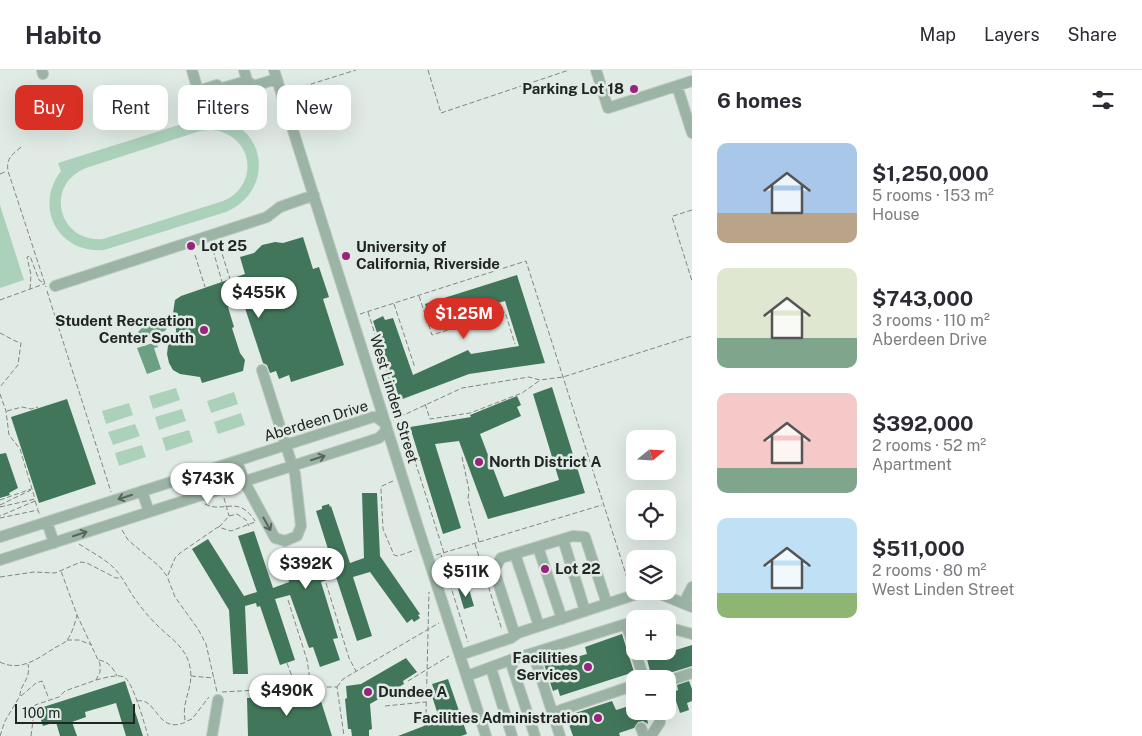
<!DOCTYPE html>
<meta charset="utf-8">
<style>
:root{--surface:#fff;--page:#f7f7f7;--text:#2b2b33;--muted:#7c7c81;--line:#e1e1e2;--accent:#d93025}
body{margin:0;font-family:"Public Sans",sans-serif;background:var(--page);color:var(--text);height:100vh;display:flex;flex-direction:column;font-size:19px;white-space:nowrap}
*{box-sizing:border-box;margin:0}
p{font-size:16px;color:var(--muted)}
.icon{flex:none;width:28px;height:28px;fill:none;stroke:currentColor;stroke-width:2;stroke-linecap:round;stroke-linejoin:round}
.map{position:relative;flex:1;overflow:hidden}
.side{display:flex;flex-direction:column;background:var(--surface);width:450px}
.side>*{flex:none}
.guide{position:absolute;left:15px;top:15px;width:475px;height:45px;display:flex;gap:10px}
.needle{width:32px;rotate:72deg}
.buttons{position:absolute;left:626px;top:360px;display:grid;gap:10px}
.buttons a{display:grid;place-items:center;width:50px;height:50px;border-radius:10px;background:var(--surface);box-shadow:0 5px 20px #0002;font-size:25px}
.scale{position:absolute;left:15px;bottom:12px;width:120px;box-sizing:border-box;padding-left:5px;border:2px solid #212523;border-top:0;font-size:14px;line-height:18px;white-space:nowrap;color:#212523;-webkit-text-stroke:4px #e1ebe5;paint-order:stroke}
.price{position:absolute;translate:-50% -42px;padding:0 11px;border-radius:18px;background:#fff;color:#222;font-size:16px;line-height:32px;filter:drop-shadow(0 1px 2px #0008)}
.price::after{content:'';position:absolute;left:50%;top:30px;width:15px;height:11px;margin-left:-8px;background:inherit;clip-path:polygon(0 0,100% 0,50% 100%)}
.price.selected{background:var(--accent);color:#fff}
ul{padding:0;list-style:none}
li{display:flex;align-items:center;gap:15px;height:125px;padding:0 25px}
li span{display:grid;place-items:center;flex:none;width:140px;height:100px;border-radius:10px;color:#555}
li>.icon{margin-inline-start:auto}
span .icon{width:60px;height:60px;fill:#fffc;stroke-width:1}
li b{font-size:21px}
h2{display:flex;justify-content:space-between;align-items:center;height:60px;padding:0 25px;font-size:21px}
.tag{padding:0 18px;border-radius:10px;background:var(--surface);box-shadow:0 5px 20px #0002;font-size:18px;line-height:45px}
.tag.selected{background:var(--accent);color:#fff}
header{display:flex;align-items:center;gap:30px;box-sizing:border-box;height:70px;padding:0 25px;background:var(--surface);border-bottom:1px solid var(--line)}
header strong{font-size:24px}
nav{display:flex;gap:28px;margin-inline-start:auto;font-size:18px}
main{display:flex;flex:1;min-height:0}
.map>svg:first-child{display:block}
.green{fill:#acd1bb;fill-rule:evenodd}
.water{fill:#6ba083}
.building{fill:#42765b}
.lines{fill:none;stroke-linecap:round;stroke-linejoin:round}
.minor-casing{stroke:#bec7c2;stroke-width:12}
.path{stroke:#7f8682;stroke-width:1;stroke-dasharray:5 2.5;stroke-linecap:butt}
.minor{stroke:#9cb4a6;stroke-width:10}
.oneway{stroke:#58655e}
.poi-dot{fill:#9a237e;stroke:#e1ebe5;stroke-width:2}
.labels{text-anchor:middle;stroke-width:5;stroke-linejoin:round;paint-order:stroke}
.poi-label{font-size:15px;font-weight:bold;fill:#212523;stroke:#e1ebe5;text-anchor:start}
.street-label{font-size:15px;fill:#212523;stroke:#e1ebe5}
</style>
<header>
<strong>Habito</strong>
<nav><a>Map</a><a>Layers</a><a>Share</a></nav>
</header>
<main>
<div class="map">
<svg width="692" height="666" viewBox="0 0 692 666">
<rect width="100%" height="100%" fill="#e1ebe5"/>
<path class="green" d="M220,42L222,49C270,63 271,123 226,142L104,180C59,184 33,138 61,101L58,93ZM211,60C253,63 261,115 223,131L103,169C58,173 44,115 86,98L200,61Z
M0,135L24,210L0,218Z
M176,318L180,330L153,339L149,326Z
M234,322L238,334L211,343L207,331Z
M129,333L133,345L106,354L102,341Z
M182,339L186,351L159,360L155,347Z
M241,343L245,355L218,364L214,352Z
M135,354L140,366L113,375L108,362Z
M189,360L193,372L166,381L162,368Z
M142,375L146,387L119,396L115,383Z"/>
<path class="water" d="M161,251L165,253L167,258L165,261L158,263C155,268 156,271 158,277L154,278L161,299L147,304L137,278L153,273L150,267L142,268L138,262L142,258Z"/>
<path class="building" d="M303,167L313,199L319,197L329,227L323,229L344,295L291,312L289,305L279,309L276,301L270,303L267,295L263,293L243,232L228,237L234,257L232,258L240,283L245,290L243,301L202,313L200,307L180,304L173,300L169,293L167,284L168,276L176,262V253L173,243L175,230L181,226L245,204L240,187L254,183L262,175L275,172L283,173Z
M517,205L545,293L469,304L400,330L373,251L383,246L385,250L393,248L413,305L468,280L471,284L519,276L505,231L431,252L425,234Z
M552,317L585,423L488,449L459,371L435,374L461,458L443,464L410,357L471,347L470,345L517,326L521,335L517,337L521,346L480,364L504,427L559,410L533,324Z
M67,329L96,414L39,433L11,347Z
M6,383L18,418L9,423L10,425L0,428V384Z
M362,423H377L380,486L420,544L418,545L420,548L414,552L412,549L407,553L370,502L353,507L372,566L357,571L336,507L321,512L338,568L333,569L340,590L320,597L313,577L309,578L290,525L275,529L295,590L280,595L260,536L257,537L256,533L245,536L248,604H233L229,540L192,479L208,469L244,526L257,522L238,466L254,461L273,518L289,512L287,503L313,495L316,504L334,498L316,441L322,439V436L329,434L330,437L331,436L350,493L364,488Z
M468,516L474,536L464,539L458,519Z
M622,564L634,602L560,626L558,619L553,621L543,591L553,588L555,593L587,584L585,577Z
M692,575V596L666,604L660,609H652L647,589Z
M406,588L417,602L403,611L404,614L370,634L372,659L369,660V666H352L351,659H348L345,629L347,628L346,616L361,614Z
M448,609L467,664L461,666H398L424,656L423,653L439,648L431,623L435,622L432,614Z
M125,611L143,666H126L116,633L85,642L86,647L72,652L77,666H60L56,652L43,656L37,639Z
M689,611L692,619V631L687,633L689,640L680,643L673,622L678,620L677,615Z
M319,625L332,666H248L247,628Z
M612,631L616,640L626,637L628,644L637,641H646L648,654L643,651L638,652L634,658L619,663L620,666H573L566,646Z"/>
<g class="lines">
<defs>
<path id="minor" d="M42,0L43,4
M192,0L198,21L217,15
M244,0L247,11L254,16L276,9
M274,0L418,457L486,666
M596,0L608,38L692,11
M677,16L692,63
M222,18L247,11
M55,216L267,147L280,137L314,125
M237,391L244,411L275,468L285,471L297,466L301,456L295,404L262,300
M142,421L149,442
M47,452L54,473
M0,467L373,347H376L386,354
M563,469L585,541
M538,477L562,549
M515,484L539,556
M0,490L379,368L385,362L386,355
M653,521L692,537
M684,533L692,517
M668,561L674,559L692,564
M515,565L494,500L501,488L573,466L585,467L607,534
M635,581L644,609
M533,583L626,554L635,580
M460,585L511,568L518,563L646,521
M510,590L533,583L560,666
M491,598L512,666
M467,606L510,590L535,666
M668,611L692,603
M552,643L635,615
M641,658L644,666
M212,666L218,630
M651,666L660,652L658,641"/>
</defs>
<use href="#minor" class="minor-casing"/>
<path class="path" d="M428,0L441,43L569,0
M289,21L356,0
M21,77C12,85 6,88 8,101L46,217
M0,104L7,101
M692,140L673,146L672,147L692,211
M220,177L230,209
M213,180L222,212
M195,185L205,217
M30,219L31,205L27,187L30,186L39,210L45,214
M47,221L111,422
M419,226L432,265L505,242L515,274
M0,230L44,214
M394,234L415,298
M368,242L444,483
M360,244L526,191L630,517
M0,263C7,266 13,271 21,273L18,295L0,317
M0,324L6,341L9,365L20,379L35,429
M425,334L430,349L470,343L522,323L539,311
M7,341L22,337L31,339L38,337
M393,350L462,318L529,307L540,310L563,307L692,266
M462,387L469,420L468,429L479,472
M393,411L382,416L381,419L383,459L394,485L398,486L415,480
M224,428L229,446
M0,430L31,419
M35,431L38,439
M205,434C223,444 238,424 255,451
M0,435L31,420
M0,437L35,429V431L0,446
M0,448L38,440L40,446
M219,457L229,446L237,444L246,450L249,456
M122,460L128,470L159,496L167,506L175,527L198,559L206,574L217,622
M79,474C91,482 104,488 114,498C122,506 127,517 133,526C139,535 147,545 155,553C167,566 184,575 189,593C196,616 181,629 185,650L187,651L192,649L209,627
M475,474L502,560
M294,478L300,496
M436,485L602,435
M441,485L468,572
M168,505L175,488L180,483L218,457L231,461L255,452
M0,507L34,502L55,503L81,492L87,493L116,508H121
M326,513L349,588L356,601
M469,513L485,508
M288,530L307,590L311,616
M67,570H79L92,575
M99,590C109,592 113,598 117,606
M0,592C20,602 37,589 53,579C57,576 64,574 67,570C72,564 75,553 77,545
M287,593L296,617
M191,606L214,608
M96,610C104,608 116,604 124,607C133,611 145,656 148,666
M408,611L449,586
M337,617L343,609L439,553
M222,622L311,617H337L344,666
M21,626L36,613L42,611L49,629
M137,631C158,627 156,665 186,652
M385,636L426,632
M426,644L429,522
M0,666L5,651L20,626C20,613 31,611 28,594
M31,666L35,635L59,627L65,621L96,610L100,602V594L77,545L61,501"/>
<use href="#minor" class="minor"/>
</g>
<defs><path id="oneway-shaft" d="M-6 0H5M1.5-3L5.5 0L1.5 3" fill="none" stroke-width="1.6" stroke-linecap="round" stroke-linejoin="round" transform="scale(1.25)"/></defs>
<g class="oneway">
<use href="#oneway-shaft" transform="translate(318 388) rotate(-18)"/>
<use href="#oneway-shaft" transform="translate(125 427) rotate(162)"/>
<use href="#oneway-shaft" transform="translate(267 454) rotate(61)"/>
<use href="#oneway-shaft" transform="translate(80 464) rotate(-18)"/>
</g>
<g class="poi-dot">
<circle cx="634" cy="19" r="5"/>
<circle cx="191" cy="176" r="5"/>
<circle cx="346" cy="186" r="5"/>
<circle cx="204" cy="260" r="5"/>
<circle cx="479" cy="392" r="5"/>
<circle cx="545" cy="499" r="5"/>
<circle cx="588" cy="597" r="5"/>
<circle cx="368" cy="622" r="5"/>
<circle cx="598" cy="648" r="5"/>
</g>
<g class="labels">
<g class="poi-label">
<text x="624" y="24" text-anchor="end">Parking Lot 18</text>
<text x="201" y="181">Lot 25</text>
<text x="356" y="182">University of<tspan x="356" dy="17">California, Riverside</tspan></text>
<text x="194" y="256" text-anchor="end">Student Recreation<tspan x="194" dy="17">Center South</tspan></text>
<text x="489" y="397">North District A</text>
<text x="555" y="504">Lot 22</text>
<text x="578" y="593" text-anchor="end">Facilities<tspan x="578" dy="17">Services</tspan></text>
<text x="378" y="627">Dundee A</text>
<text x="588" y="653" text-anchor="end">Facilities Administration</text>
</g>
<g class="street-label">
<text transform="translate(394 329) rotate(73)" y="5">West Linden Street</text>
<text transform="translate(316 351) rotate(-17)" y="5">Aberdeen Drive</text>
</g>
</g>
</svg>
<div class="buttons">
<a><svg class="needle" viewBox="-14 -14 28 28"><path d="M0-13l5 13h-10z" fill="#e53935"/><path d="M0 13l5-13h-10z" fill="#7c7c81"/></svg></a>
<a><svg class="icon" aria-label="locate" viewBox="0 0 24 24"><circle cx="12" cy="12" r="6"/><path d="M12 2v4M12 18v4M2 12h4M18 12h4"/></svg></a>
<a><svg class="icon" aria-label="layers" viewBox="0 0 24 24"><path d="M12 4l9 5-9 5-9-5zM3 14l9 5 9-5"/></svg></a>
<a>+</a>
<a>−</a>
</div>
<div class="scale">100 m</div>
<b class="price" style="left:259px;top:249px">$455K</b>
<b class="price selected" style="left:464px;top:270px">$1.25M</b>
<b class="price" style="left:208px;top:435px">$743K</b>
<b class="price" style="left:306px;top:520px">$392K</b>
<b class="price" style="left:466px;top:528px">$511K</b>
<b class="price" style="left:287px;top:647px">$490K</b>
<div class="guide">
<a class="tag selected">Buy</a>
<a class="tag">Rent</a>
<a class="tag">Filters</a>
<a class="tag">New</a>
</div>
</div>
<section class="side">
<h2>6 homes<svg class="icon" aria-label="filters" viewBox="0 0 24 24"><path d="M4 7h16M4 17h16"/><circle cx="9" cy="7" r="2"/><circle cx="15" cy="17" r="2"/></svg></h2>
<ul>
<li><span style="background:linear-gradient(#a9c7e8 70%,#b9a48a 0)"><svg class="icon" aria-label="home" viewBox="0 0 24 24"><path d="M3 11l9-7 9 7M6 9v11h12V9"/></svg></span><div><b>$1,250,000</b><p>5 rooms · 153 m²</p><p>House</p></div></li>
<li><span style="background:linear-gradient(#dfe7d0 70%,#7fa58c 0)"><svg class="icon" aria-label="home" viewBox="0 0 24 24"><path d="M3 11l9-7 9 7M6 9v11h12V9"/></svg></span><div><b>$743,000</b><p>3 rooms · 110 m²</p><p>Aberdeen Drive</p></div></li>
<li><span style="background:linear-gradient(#f6c9c9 75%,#7fa58c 0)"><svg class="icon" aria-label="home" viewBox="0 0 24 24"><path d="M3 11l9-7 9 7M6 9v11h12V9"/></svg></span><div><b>$392,000</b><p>2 rooms · 52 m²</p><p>Apartment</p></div></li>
<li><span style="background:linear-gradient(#bfe0f5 75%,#8fb573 0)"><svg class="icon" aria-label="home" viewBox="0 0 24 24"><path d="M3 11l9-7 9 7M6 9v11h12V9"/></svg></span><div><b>$511,000</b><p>2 rooms · 80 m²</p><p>West Linden Street</p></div></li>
</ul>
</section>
</main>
